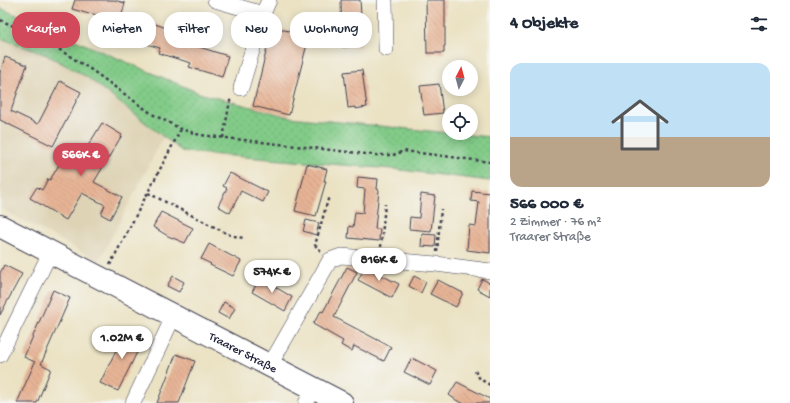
<!DOCTYPE html>
<html lang="de">
<meta charset="utf-8">
<style>
:root{--surface:#fff;--page:#f6f6f7;--text:#1f2937;--muted:#747a83;--line:#e0e1e3;--accent:#d1495b}
body{margin:0;font-family:"Gochi Hand",sans-serif;background:var(--page);color:var(--text);height:100vh;display:flex;flex-direction:column;font-size:15px;white-space:nowrap}
*{box-sizing:border-box;margin:0}
p{font-size:13px;color:var(--muted)}
.icon{flex:none;width:22px;height:22px;fill:none;stroke:currentColor;stroke-width:2;stroke-linecap:round;stroke-linejoin:round}
.map{position:relative;flex:1;overflow:hidden}
.sheet{display:flex;flex-direction:column;background:var(--surface);width:300px}
.sheet>*{flex:none}
.hud{position:absolute;left:12px;top:12px;width:380px;height:36px;display:flex;gap:8px}
.needle{width:26px;rotate:6deg}
.buttons{position:absolute;left:442px;top:60px;display:grid;gap:8px}
.buttons a{display:grid;place-items:center;width:36px;height:36px;border-radius:50%;background:var(--surface);box-shadow:0 2px 10px #0003;font-size:20px}
.price{position:absolute;translate:-50% -34px;padding:0 9px;border-radius:14px;background:#fff;color:#222;font-size:13px;line-height:26px;filter:drop-shadow(0 1px 2px #0008)}
.price::after{content:'';position:absolute;left:50%;top:24px;width:12px;height:9px;margin-left:-6px;background:inherit;clip-path:polygon(0 0,100% 0,50% 100%)}
.price.active{background:var(--accent);color:#fff}
ul{padding:0;list-style:none}
li{display:grid;align-content:center;gap:8px;height:212px;padding:0 20px}
li+li{border-top:1px solid var(--line)}
li span{display:grid;place-items:center;height:124px;border-radius:12px;color:#555}
li>.icon{margin-inline-start:auto}
span .icon{width:72px;height:72px;fill:#fffc;stroke-width:1}
li b{font-size:17px}
h2{display:flex;justify-content:space-between;align-items:center;height:48px;padding:0 20px;font-size:17px}
.chip{padding:0 14px;border-radius:16px;background:var(--surface);box-shadow:0 2px 10px #0003;font-size:14px;line-height:36px}
.chip.active{background:var(--accent);color:#fff}
main{display:flex;flex:1;min-height:0}
.map>svg:first-child{display:block}
.built{fill:#ded3b5}
.park{fill:url(#park-dots);stroke:#527662}
.building{fill:url(#building-back-hatch)}
.lines{fill:none;stroke-linecap:round;stroke-linejoin:round}
.street-casing{stroke:#403f4f;stroke-width:16}
.secondary-casing{stroke:#403f4f;stroke-width:24}
.path{stroke:#403f4f;stroke-width:2.5;stroke-dasharray:3 3;stroke-linecap:butt}
.street{stroke:#fff;stroke-width:15}
.secondary{stroke:#fff;stroke-width:22}
.labels{text-anchor:middle;stroke-width:3;stroke-linejoin:round;paint-order:stroke}
.street-label{font-size:12px;fill:#22223b;stroke:#f6f6f2}
</style>
<main>
<div class="map">
<svg width="490" height="403" viewBox="0 0 490 403">
<defs>
<pattern id="park-dots" width="8" height="8" patternUnits="userSpaceOnUse"><rect width="8" height="8" fill="#82cb88"/><path d="M2 2h.1M6 6h.1" fill="none" stroke="#70ae76" stroke-width="1.8" stroke-linecap="round"/></pattern>
<pattern id="building-back-hatch" width="6" height="6" patternUnits="userSpaceOnUse"><rect width="6" height="6" fill="#e7b495"/><path d="M-1 5l2 2M0 0l6 6M5-1l2 2" fill="none" stroke="#c69a81"/></pattern>
</defs>
<rect width="100%" height="100%" fill="#f6f6f2"/>
<filter id="ink" filterUnits="userSpaceOnUse"><feTurbulence type="fractalNoise" baseFrequency=".025" numOctaves="2"/><feDisplacementMap in="SourceGraphic" scale="8" xChannelSelector="R" yChannelSelector="G"/><feConvolveMatrix kernelMatrix="1 2 1 2 8 2 1 2 1" color-interpolation-filters="sRGB"/></filter>
<filter id="wash" filterUnits="userSpaceOnUse"><feTurbulence type="fractalNoise" baseFrequency=".012" numOctaves="4" result="noise"/><feDisplacementMap in="SourceGraphic" scale="16" xChannelSelector="R" yChannelSelector="G"/><feGaussianBlur stdDeviation="0.9" result="paint"/><feColorMatrix in="noise" values="0 0 0 0 0 0 0 0 0 0 0 0 0 0 0 0 0 1.4 0 .05"/><feComposite in="paint" operator="in"/></filter>
<g filter="url(#wash)">
<rect width="100%" height="100%" fill="#ebe2c3"/>
<path class="built" d="M0,38L47,55L87,77L164,136L99,261L0,208Z"/>
<path class="park" d="M0,8L199,93L289,117L490,137V181L392,169L183,152L87,77L47,55L0,38Z"/>
<g id="blocks">
<path class="building" d="M75,0H114L125,3L120,22L90,13L89,14L72,9Z
M341,0H360L362,30H360L361,46L342,47Z
M426,0H445V46H444V53H427Z
M133,17L161,26L166,28L165,32L192,40L197,42L196,46L228,56L222,77L189,67L191,63L158,53L160,48L127,38Z
M272,27L309,36L289,115L253,106Z
M5,57L27,65L11,111L38,124L60,81L81,92L53,146L0,120V73Z
M362,70L367,107L355,109V107L348,108L344,72Z
M439,84L443,113L424,115L420,86Z
M102,123L122,135L94,182L122,197L110,219L101,214L105,205L82,193L66,220L30,198L37,187L42,190L48,179L50,180L70,146L83,154Z
M307,164L327,169L324,181H326L316,216L295,211Z
M230,173L268,192L263,202L241,191L230,213L218,206L227,188L223,186Z
M358,177L378,179L377,189L379,190L375,229H380L379,241L348,238L349,226L353,227L355,212L363,213L365,189L357,188Z
M472,191L490,193V253L467,250L469,225L476,226L479,202L471,201Z
M421,194L435,196L431,231L409,229L410,217L419,218Z
M161,212L193,228L185,243L168,236L153,227Z
M306,220L319,223L316,235L303,231Z
M422,234L436,235L435,247L421,246Z
M209,244L241,261L233,276L210,265L211,264L201,259Z
M4,265L22,274L0,315V273Z
M347,267L357,272L334,317L391,347L384,361L354,346L352,351L346,348L341,345L343,341L313,324L321,311L323,312Z
M365,267L399,284L392,298L358,280Z
M173,276L184,282L179,292L167,286Z
M414,276L426,282L421,293L409,286Z
M260,278L292,297L285,311L252,292Z
M482,279L490,283V296L477,289Z
M438,280L463,293L456,307L430,294Z
M53,290L70,298L41,364L51,369L37,403H17L35,362L24,357Z
M224,302L235,308L229,319L218,313Z
M126,330L144,338L118,391L100,383Z
M176,354L195,361L179,403H157Z
M412,358L437,371L430,385L404,372Z
M457,382L490,399V403H462L456,400L449,395Z"/>
</g>
</g>
<g filter="url(#ink)">
<use href="#blocks" fill-opacity="0" stroke="#403f4f" stroke-width="1"/>
<g class="lines">
<defs>
<path id="street" d="M215,0L263,14
M385,0L386,49
M241,88L263,14L269,0
M0,355L50,253
M270,365L330,260L341,256L436,264L490,271
M133,403L174,315
M306,403L314,387"/>
<g id="secondary">
<path id="s1" d="M0,226L342,403"/>
</g>
</defs>
<use href="#street" class="street-casing"/>
<use href="#secondary" class="secondary-casing"/>
<path class="path" d="M0,20L46,41L93,71L152,114L181,129L200,135L375,155H393L404,151L490,162
M223,138L230,101L233,98
M148,193L230,235L243,238
M381,247L385,204
M321,251L315,245L329,196
M437,252L441,209
M110,265L181,129
M475,371L480,379L490,385"/>
<use href="#street" class="street"/>
<use href="#secondary" class="secondary"/>
</g>
</g>
<g class="labels">
<g class="street-label">
<text dy="4" stroke="none"><textPath href="#s1" startOffset="274">Traarer Straße</textPath></text>
</g>
</g>
</svg>
<div class="buttons">
<a><svg class="needle" viewBox="-14 -14 28 28"><path d="M0-13l5 13h-10z" fill="#e53935"/><path d="M0 13l5-13h-10z" fill="#747a83"/></svg></a>
<a><svg class="icon" aria-label="locate" viewBox="0 0 24 24"><circle cx="12" cy="12" r="6"/><path d="M12 2v4M12 18v4M2 12h4M18 12h4"/></svg></a>
</div>
<b class="price active" style="left:81px;top:177px">566K €</b>
<b class="price" style="left:379px;top:282px">816K €</b>
<b class="price" style="left:272px;top:294px">574K €</b>
<b class="price" style="left:122px;top:360px">1.02M €</b>
<div class="hud">
<a class="chip active">Kaufen</a>
<a class="chip">Mieten</a>
<a class="chip">Filter</a>
<a class="chip">Neu</a>
<a class="chip">Wohnung</a>
</div>
</div>
<section class="sheet">
<h2>4 Objekte<svg class="icon" aria-label="filters" viewBox="0 0 24 24"><path d="M4 7h16M4 17h16"/><circle cx="9" cy="7" r="2"/><circle cx="15" cy="17" r="2"/></svg></h2>
<ul>
<li><span style="background:linear-gradient(#bfe0f5 60%,#b9a48a 0)"><svg class="icon" aria-label="home" viewBox="0 0 24 24"><path d="M3 11l9-7 9 7M6 9v11h12V9"/></svg></span><div><b>566 000 €</b><p>2 Zimmer · 76 m²</p><p>Traarer Straße</p></div></li>
</ul>
</section>
</main>
